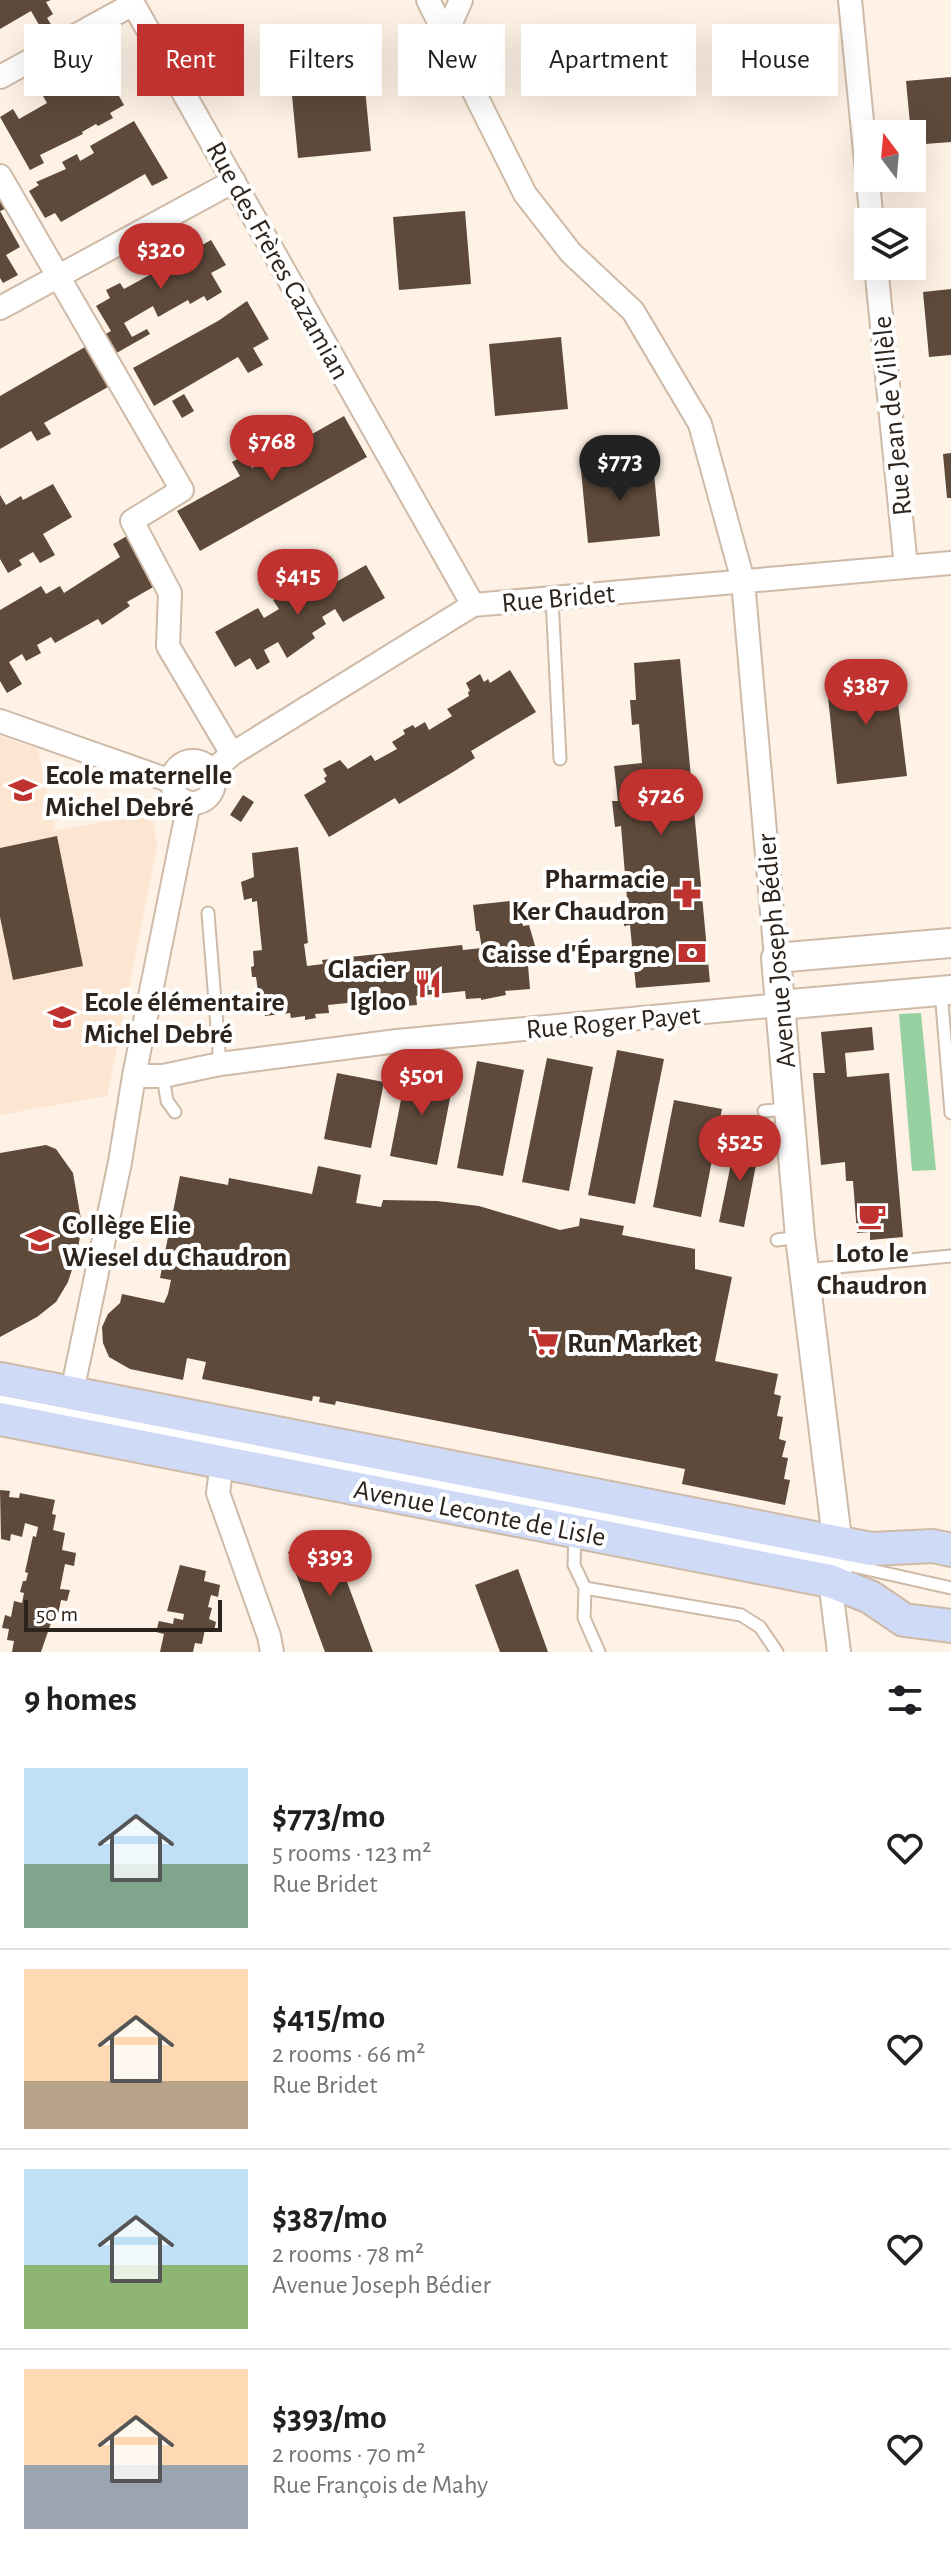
<!DOCTYPE html>
<meta charset="utf-8">
<style>
:root{--surface:#fff;--page:#f2f2f2;--text:#202124;--muted:#757577;--line:#e0e0e0;--accent:#c0322f}
body{margin:0;font-family:"Alegreya Sans",sans-serif;background:var(--page);color:var(--text);height:100vh;display:flex;flex-direction:column;font-size:30px;white-space:nowrap}
*{box-sizing:border-box;margin:0}
p{font-size:26px;color:var(--muted)}
.icon{flex:none;width:44px;height:44px;fill:none;stroke:currentColor;stroke-width:2;stroke-linecap:round;stroke-linejoin:round}
.map{position:relative;height:1652px;overflow:hidden}
.side{display:flex;flex-direction:column;background:var(--surface);flex:1}
.side>*{flex:none}
.hud{position:absolute;left:24px;top:24px;width:904px;height:72px;display:flex;gap:16px}
.needle{width:52px;rotate:344deg}
.controls{position:absolute;left:854px;top:120px;display:grid;gap:16px}
.controls a{display:grid;place-items:center;width:72px;height:72px;border-radius:0px;background:var(--surface);box-shadow:0 8px 32px #0002;font-size:40px}
.scale{position:absolute;left:24px;bottom:20px;width:198px;box-sizing:border-box;padding-left:8px;border:4px solid #2c241d;border-top:0;font-size:22px;line-height:28px;white-space:nowrap;color:#2c241d;-webkit-text-stroke:6px #fff;paint-order:stroke}
.price{position:absolute;translate:-50% -68px;padding:0 18px;border-radius:28px;background:var(--accent);color:#fff;font-size:26px;line-height:52px;filter:drop-shadow(0 2px 4px #0008)}
.price::after{content:'';position:absolute;left:50%;top:48px;width:24px;height:18px;margin-left:-12px;background:inherit;clip-path:polygon(0 0,100% 0,50% 100%)}
.price.on{background:#222;color:#fff}
ul{padding:0;list-style:none}
li{display:flex;align-items:center;gap:24px;height:200px;padding:0 24px}
li+li{border-top:2px solid var(--line)}
li span{display:grid;place-items:center;flex:none;width:224px;height:160px;border-radius:0px;color:#555}
li>.icon{margin-inline-start:auto}
span .icon{width:96px;height:96px;fill:#fffc;stroke-width:1}
li b{font-size:34px}
h2{display:flex;justify-content:space-between;align-items:center;height:96px;padding:0 24px;font-size:34px}
.tag{padding:0 28px;border-radius:0px;background:var(--surface);box-shadow:0 8px 32px #0002;font-size:28px;line-height:72px}
.tag.on{background:var(--accent);color:#fff}
.map>svg:first-child{display:block}
.built{fill:#fce6d2}
.green{fill:#98d1a1}
.building{fill:#5d4a3b}
.lines{fill:none;stroke-linecap:round;stroke-linejoin:round}
.service-casing{stroke:#cfbaa8;stroke-width:15}
.minor-casing{stroke:#cfbaa8;stroke-width:26}
.tertiary-casing{stroke:#cfbaa8;stroke-width:32}
.secondary-casing{stroke:#cfbaa8;stroke-width:36}
.service{stroke:#fff;stroke-width:11}
.minor{stroke:#fff;stroke-width:22}
.tertiary{stroke:#fff;stroke-width:28}
.secondary{stroke:#cfdbf6;stroke-width:32}
.labels{text-anchor:middle;stroke-width:8;stroke-linejoin:round;paint-order:stroke}
.street-label{font-size:28px;fill:#2c241d;stroke:#fff}
.poi-label{font-size:28px;font-weight:bold;fill:#2c241d;stroke:#fff;text-anchor:start}
</style>
<div class="map">
<svg width="951" height="1652" viewBox="0 0 951 1652">
<rect width="100%" height="100%" fill="#fef1e5"/>
<path class="built" d="M0,736L38,749L55,831L152,813L157,846L107,1096L0,1115Z"/>
<path class="green" d="M921,1013L936,1170L912,1171L899,1014Z"/>
<path class="building" d="M0,0H51L46,2L53,14L47,18L54,29L45,35L31,11L0,29Z
M97,57L124,105L110,113L113,118L98,126L96,124L82,132L83,134L40,155L44,163L30,170L0,117L13,109L19,119L47,103L39,89L53,81L61,95L80,84L70,68L81,63L82,66Z
M951,77V142L912,145L906,81Z
M364,78L371,151L298,158L291,85Z
M134,121L168,178L152,186L145,174L61,222L55,213L45,218L29,191L39,185L36,182L66,169L62,162L77,154L80,161L94,153L90,146Z
M0,200L5,209L0,211L20,247L6,255L18,275L3,283L0,278Z
M465,211L471,284L399,290L393,217Z
M191,238L197,248L211,240L226,265L211,273L222,292L207,301L204,296L190,304L188,300L158,317L153,306L124,323L132,337L147,329L150,334L113,355L102,336L111,331L96,306L110,298L106,290L120,283L124,289L153,273L148,264L163,256L168,265L181,256L176,247Z
M951,289V355L929,357L923,292Z
M247,301L269,339L253,348L263,365L248,373L238,357L154,406L133,368L218,321Z
M561,337L568,409L495,416L489,344Z
M85,347L108,387L44,423L51,434L37,441L31,431L0,449V396Z
M184,394L194,411L182,418L172,401Z
M344,416L367,457L200,551L177,511L240,476L232,462L245,455L252,468Z
M951,453V498H947L943,454Z
M653,463L660,536L588,543L581,470Z
M53,484L72,517L43,534L55,555L40,563L33,552L19,560L22,565L8,573L0,559V495L6,505L21,496L23,500Z
M127,536L155,586L127,602L130,606L102,625L98,619L55,643L51,637L37,645L41,653L26,661L22,654L9,662L22,684L7,693L0,681V610L41,586L46,594L60,586L64,593L120,557L113,544Z
M366,565L385,598L343,622L335,609L322,617L326,624L312,633L315,638L287,658L278,642L264,650L270,662L257,670L250,658L235,667L215,632L258,608L264,618L279,609L273,600L302,583L299,579L313,572L324,589Z
M680,659L710,982L636,988L630,925L624,926L622,900L627,899L621,826L615,827L612,801H618L614,766L642,763L639,724L632,725L630,700H636L634,663Z
M510,670L536,712L471,751L475,758L453,772L399,804L395,798L329,837L304,795L326,782L324,778L327,776L323,769L340,760L348,769L371,755L375,761L397,749L392,742L405,734L403,730L413,725L415,728L425,722L429,730L452,716L447,709L469,696L468,692L470,691L466,683L480,674L484,682L488,679L490,683Z
M894,670L907,776L837,784L826,677Z
M243,795L254,802L241,822L230,815Z
M57,836L83,966L13,980L0,917V848Z
M298,847L308,943L304,944L307,966L323,964L322,960L462,945L463,950L482,948L479,931H476L473,905L520,900L523,926L529,925L536,949L532,950L533,964L528,965L530,989L505,991L506,995L481,1000V998L466,999L465,991L416,996L417,1005L403,1006L404,1010L391,1011V1007L377,1009L376,1000L328,1005L329,1013L315,1014L316,1018L305,1020V1016L291,1018L290,1013L265,1016L262,991H258L256,977H252L251,967L254,966L253,951L262,950L257,901L252,902V898L244,900L241,882L254,877L252,853Z
M872,1027L874,1050L845,1053L847,1077L889,1073L903,1237L870,1240V1232L857,1233L853,1181H846L845,1162L821,1165L813,1073H825L821,1032Z
M617,1050L664,1059L635,1204L588,1195Z
M547,1058L593,1067L569,1191L522,1182Z
M477,1061L524,1070L503,1176L457,1168Z
M407,1069L454,1078L437,1165L390,1156Z
M337,1073L384,1082L371,1148L324,1139Z
M674,1100L722,1109L701,1217L653,1207Z
M736,1139L760,1144L744,1227L719,1222Z
M46,1145L56,1149L73,1173L82,1225L77,1254L68,1282L56,1302L37,1317L0,1337V1153Z
M318,1166L361,1175L356,1203L381,1207L383,1200L437,1201L479,1206L560,1230L579,1226L580,1218L624,1226L622,1235L695,1249V1269L732,1277L715,1361L778,1374L774,1394L781,1396L777,1416L783,1417L779,1439L786,1441L782,1457L788,1458L784,1479L790,1480L785,1505L682,1484L685,1469L336,1401L335,1405L319,1402L320,1397L313,1396L312,1401L202,1379L206,1362L187,1358L183,1380L130,1369L109,1357L103,1343L102,1327L108,1314L120,1303L122,1294L164,1303L168,1294L171,1280L160,1278L180,1176L228,1185L229,1178L312,1194Z
M0,1490L10,1491L9,1497L19,1498L20,1493L55,1500L52,1514L56,1515L53,1530L65,1533L62,1550L76,1553L74,1566L65,1564L60,1589L70,1590L67,1601L61,1600L58,1615L54,1614L41,1652H12L14,1641L7,1640L9,1629L2,1628L5,1615L11,1617L14,1601L22,1603L24,1593L20,1592L23,1581H26L28,1573L25,1572L33,1536L36,1537L38,1527L25,1523L22,1537L11,1534L10,1541L1,1539Z
M330,1536L373,1652H325L288,1552Z
M180,1565L206,1571L204,1581L220,1585L218,1597L211,1595L208,1607L212,1608L209,1619L216,1622L214,1631L205,1629L202,1644L195,1643L193,1652H160L164,1634L156,1632L159,1621L173,1624L174,1618L183,1620L184,1614L167,1611Z
M518,1569L548,1652H500L475,1585Z"/>
<g class="lines">
<defs>
<path id="service" d="M552,598L560,759
M208,913L220,1064
M941,991L951,1113
M163,1076L167,1101L175,1112
M764,1111L787,1109
M777,1240L799,1237
M806,1270L951,1256
M0,1401L840,1563L951,1588
M575,1535L574,1565L585,1588L584,1618L599,1652
M585,1588L741,1615L760,1627L777,1652"/>
<path id="minor" d="M131,0L473,605
M428,0L525,194L571,253L633,311L700,424L743,581L776,958
M850,0L872,222
M446,34L461,0
M0,77L133,4
M0,176L182,490L132,521L170,593L168,646L232,754
M876,266L906,567
M0,308L234,181
M0,721L171,781
M172 782a21 21 0 1 1 42 0a21 21 0 1 1-42 0Z
M212,771L232,754L473,605L951,563
M134,1076H163L220,1064L397,1041L780,1005
M72,1392L120,1162L134,1076L189,803
M222,1462L218,1493L269,1636L272,1652
M830,1581L839,1652"/>
<path id="tertiary" d="M780,1005L951,990
M830,1581L840,1563L800,1237L776,958L951,943"/>
<path id="secondary" d="M0,1379L871,1549L933,1546L951,1550
M0,1419L830,1581L870,1597L904,1620L951,1626"/>
</defs>
<use href="#service" class="service-casing"/>
<use href="#minor" class="minor-casing"/>
<use href="#tertiary" class="tertiary-casing"/>
<use href="#secondary" class="secondary-casing"/>
<use href="#service" class="service"/>
<use href="#minor" class="minor"/>
<use href="#tertiary" class="tertiary"/>
<use href="#secondary" class="secondary"/>
</g>
<defs>
<symbol id="school-bare" viewBox="-9 -9 18 18"><path d="M0-5L7-2L0 1L-7-2ZM-4 1L0 2.5L4 1V4Q0 6-4 4Z" fill="#c0322f" stroke="#fff" stroke-width="2.5" paint-order="stroke"/></symbol>
<symbol id="pharmacy-bare" viewBox="-9 -9 18 18"><path d="M-2-6h4v4h4v4h-4v4h-4v-4h-4v-4h4Z" fill="#c0322f" stroke="#fff" stroke-width="2.5" paint-order="stroke"/></symbol>
<symbol id="bank-bare" viewBox="-9 -9 18 18"><path d="M-6-4H6V4H-6ZM0-2.3a2.3 2.3 0 1 0 0 4.6a2.3 2.3 0 1 0 0-4.6Z" fill="#c0322f" stroke="#fff" stroke-width="2.5" paint-order="stroke"/></symbol>
<symbol id="restaurant-bare" viewBox="-9 -9 18 18"><path d="M-5-6h1v4h1v-4h1v4h1v-4h1v5L-1.5 .5V6h-2V.5L-5-1ZM5-6V6H3V1.5H1.5Q1.5-4 5-6Z" fill="#c0322f" stroke="#fff" stroke-width="2.5" paint-order="stroke"/></symbol>
<symbol id="cafe-bare" viewBox="-9 -9 18 18"><path d="M-5.5-4.5H6V0H3Q3 3.5 0 3.5H-2.5Q-5.5 3.5-5.5 0ZM3-3.2v2h1.7v-2ZM-6 4.5H4V6H-6Z" fill="#c0322f" stroke="#fff" stroke-width="2.5" paint-order="stroke"/></symbol>
<symbol id="supermarket-bare" viewBox="-9 -9 18 18"><path d="M-6-5.5h2.5l.6 2H6L4.5 2H-2.5L-4.4-4H-6ZM-1.5 3.2a1.3 1.3 0 1 0 .1 0ZM3 3.2a1.3 1.3 0 1 0 .1 0Z" fill="#c0322f" stroke="#fff" stroke-width="2.5" paint-order="stroke"/></symbol>
</defs>
<g fill-rule="evenodd">
<use href="#school-bare" x="3" y="770" width="40" height="40"/>
<use href="#pharmacy-bare" x="667" y="874" width="40" height="40"/>
<use href="#bank-bare" x="672" y="933" width="40" height="40"/>
<use href="#restaurant-bare" x="408" y="964" width="40" height="40"/>
<use href="#school-bare" x="42" y="997" width="40" height="40"/>
<use href="#cafe-bare" x="852" y="1196" width="40" height="40"/>
<use href="#school-bare" x="20" y="1220" width="40" height="40"/>
<use href="#supermarket-bare" x="525" y="1322" width="40" height="40"/>
</g>
<g class="labels">
<g class="street-label">
<text transform="translate(279 260) rotate(61)" y="10">Rue des Frères Cazamian</text>
<text transform="translate(891 416) rotate(-96)" y="10">Rue Jean de Villèle</text>
<text transform="translate(558 597) rotate(-5)" y="10">Rue Bridet</text>
<text transform="translate(775 951) rotate(-95)" y="10">Avenue Joseph Bédier</text>
<text transform="translate(613 1021) rotate(-5)" y="10">Rue Roger Payet</text>
<text transform="translate(480 1512) rotate(11)" y="10">Avenue Leconte de Lisle</text>
</g>
<g class="poi-label">
<text x="45" y="784">Ecole maternelle<tspan x="45" dy="32">Michel Debré</tspan></text>
<text x="665" y="888" text-anchor="end">Pharmacie<tspan x="665" dy="32">Ker Chaudron</tspan></text>
<text x="670" y="963" text-anchor="end">Caisse d'Épargne</text>
<text x="406" y="978" text-anchor="end">Glacier<tspan x="406" dy="32">Igloo</tspan></text>
<text x="84" y="1011">Ecole élémentaire<tspan x="84" dy="32">Michel Debré</tspan></text>
<text x="62" y="1234">Collège Elie<tspan x="62" dy="32">Wiesel du Chaudron</tspan></text>
<text x="872" y="1262" text-anchor="middle">Loto le<tspan x="872" dy="32">Chaudron</tspan></text>
<text x="567" y="1352">Run Market</text>
</g>
</g>
</svg>
<div class="controls">
<a><svg class="needle" viewBox="-14 -14 28 28"><path d="M0-13l5 13h-10z" fill="#e53935"/><path d="M0 13l5-13h-10z" fill="#757577"/></svg></a>
<a><svg class="icon" aria-label="layers" viewBox="0 0 24 24"><path d="M12 4l9 5-9 5-9-5zM3 14l9 5 9-5"/></svg></a>
</div>
<div class="scale">50 m</div>
<b class="price" style="left:161px;top:291px">$320</b>
<b class="price" style="left:272px;top:483px">$768</b>
<b class="price on" style="left:620px;top:503px">$773</b>
<b class="price" style="left:298px;top:617px">$415</b>
<b class="price" style="left:866px;top:727px">$387</b>
<b class="price" style="left:661px;top:837px">$726</b>
<b class="price" style="left:422px;top:1117px">$501</b>
<b class="price" style="left:740px;top:1183px">$525</b>
<b class="price" style="left:330px;top:1598px">$393</b>
<div class="hud">
<a class="tag">Buy</a>
<a class="tag on">Rent</a>
<a class="tag">Filters</a>
<a class="tag">New</a>
<a class="tag">Apartment</a>
<a class="tag">House</a>
</div>
</div>
<section class="side">
<h2>9 homes<svg class="icon" aria-label="filters" viewBox="0 0 24 24"><path d="M4 7h16M4 17h16"/><circle cx="9" cy="7" r="2"/><circle cx="15" cy="17" r="2"/></svg></h2>
<ul>
<li><span style="background:linear-gradient(#bfe0f5 60%,#7fa58c 0)"><svg class="icon" aria-label="home" viewBox="0 0 24 24"><path d="M3 11l9-7 9 7M6 9v11h12V9"/></svg></span><div><b>$773/mo</b><p>5 rooms · 123 m²</p><p>Rue Bridet</p></div><svg class="icon" aria-label="heart" viewBox="0 0 24 24"><path d="M12 20l-8-8c-3-5 5-10 8-4 3-6 11-1 8 4z"/></svg></li>
<li><span style="background:linear-gradient(#ffd9b3 70%,#b9a48a 0)"><svg class="icon" aria-label="home" viewBox="0 0 24 24"><path d="M3 11l9-7 9 7M6 9v11h12V9"/></svg></span><div><b>$415/mo</b><p>2 rooms · 66 m²</p><p>Rue Bridet</p></div><svg class="icon" aria-label="heart" viewBox="0 0 24 24"><path d="M12 20l-8-8c-3-5 5-10 8-4 3-6 11-1 8 4z"/></svg></li>
<li><span style="background:linear-gradient(#bfe0f5 60%,#8fb573 0)"><svg class="icon" aria-label="home" viewBox="0 0 24 24"><path d="M3 11l9-7 9 7M6 9v11h12V9"/></svg></span><div><b>$387/mo</b><p>2 rooms · 78 m²</p><p>Avenue Joseph Bédier</p></div><svg class="icon" aria-label="heart" viewBox="0 0 24 24"><path d="M12 20l-8-8c-3-5 5-10 8-4 3-6 11-1 8 4z"/></svg></li>
<li><span style="background:linear-gradient(#ffd9b3 60%,#9aa5b1 0)"><svg class="icon" aria-label="home" viewBox="0 0 24 24"><path d="M3 11l9-7 9 7M6 9v11h12V9"/></svg></span><div><b>$393/mo</b><p>2 rooms · 70 m²</p><p>Rue François de Mahy</p></div><svg class="icon" aria-label="heart" viewBox="0 0 24 24"><path d="M12 20l-8-8c-3-5 5-10 8-4 3-6 11-1 8 4z"/></svg></li>
</ul>
</section>
